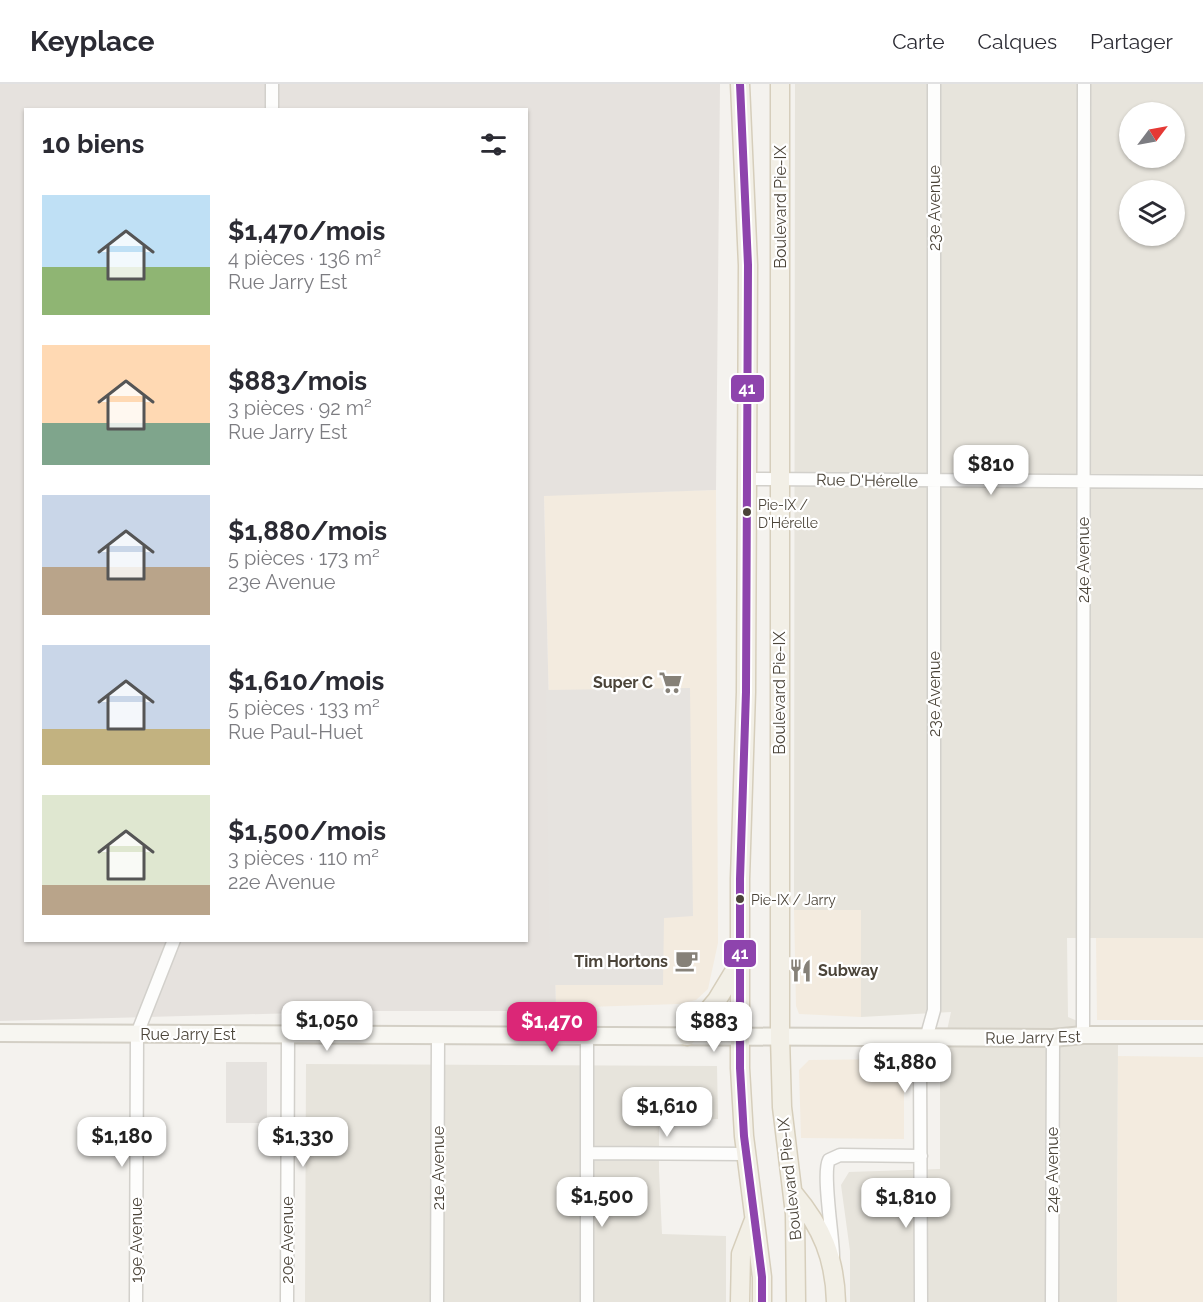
<!DOCTYPE html>
<html lang="fr">
<meta charset="utf-8">
<style>
:root{--surface:#fff;--page:#f2f2f3;--text:#2b2b33;--muted:#7c7c81;--line:#e1e1e2;--accent:#db2777}
body{margin:0;font-family:Raleway,sans-serif;background:var(--page);color:var(--text);height:100vh;display:flex;flex-direction:column;font-size:22px;white-space:nowrap}
*{box-sizing:border-box;margin:0}
p{font-size:20px;color:var(--muted)}
.icon{flex:none;width:33px;height:33px;fill:none;stroke:currentColor;stroke-width:2;stroke-linecap:round;stroke-linejoin:round}
.map{position:relative;flex:1;overflow:hidden}
.sheet{position:absolute;left:24px;top:24px;width:504px;height:834px;display:flex;flex-direction:column;background:var(--surface);border-radius:0px;box-shadow:0 2px 4px #0004}
.sheet>*{flex:none}
.needle{width:39px;rotate:58deg}
.buttons{position:absolute;left:1119px;top:18px;display:grid;gap:12px}
.buttons a{display:grid;place-items:center;width:66px;height:66px;border-radius:50%;background:var(--surface);box-shadow:0 2px 4px #0004;font-size:30px}
.price{position:absolute;translate:-50% -51px;padding:0 14px;border-radius:12px;background:#fff;color:#222;font-size:20px;line-height:39px;filter:drop-shadow(0 2px 3px #0008)}
.price::after{content:'';position:absolute;left:50%;top:36px;width:18px;height:14px;margin-left:-9px;background:inherit;clip-path:polygon(0 0,100% 0,50% 100%)}
.price.active{background:var(--accent);color:#fff}
ul{padding:0;list-style:none}
li{display:flex;align-items:center;gap:18px;height:150px;padding:0 18px}
li span{display:grid;place-items:center;flex:none;width:168px;height:120px;border-radius:0px;color:#555}
li>.icon{margin-inline-start:auto}
span .icon{width:72px;height:72px;fill:#fffc;stroke-width:1}
li b{font-size:26px}
h2{display:flex;justify-content:space-between;align-items:center;height:72px;padding:0 18px;font-size:26px}
header{display:flex;align-items:center;gap:36px;box-sizing:border-box;height:84px;padding:0 30px;background:var(--surface);border-bottom:2px solid var(--line)}
header strong{font-size:28px}
nav{display:flex;gap:33px;margin-inline-start:auto;font-size:21px}
.map>svg:first-child{display:block}
.residential{fill:#e7e4dc;fill-rule:evenodd}
.commercial{fill:#f3ebdf}
.industrial{fill:#e6e2de;fill-rule:evenodd}
.parking{fill:#e6e3df}
.lines{fill:none;stroke-linecap:round;stroke-linejoin:round}
.street-casing{stroke:#d2d0cb;stroke-width:15}
.secondary-casing{stroke:#d3cfc5;stroke-width:20}
.primary-casing{stroke:#d6cebb;stroke-width:21}
.street{stroke:#fdfdfc;stroke-width:12}
.secondary{stroke:#f7f6f1;stroke-width:16}
.primary{stroke:#f2efe6;stroke-width:18}
.bus-1-casing{stroke:#fff;stroke-width:12}
.bus-1{stroke:#8e44ad;stroke-width:8}
.bus-dot{fill:#4b4439;stroke:#fff;stroke-width:2}
.labels{text-anchor:middle;stroke-width:4.5;stroke-linejoin:round;paint-order:stroke}
.bus-label{font-size:14px;fill:#4b4439;stroke:#fff;text-anchor:start}
.street-label{font-size:16px;fill:#4b4439;stroke:#fff}
.poi-label{font-size:16px;font-weight:bold;fill:#4b4439;stroke:#fff;text-anchor:end}
.line-badge{stroke:#fff;stroke-width:2}
.badge-label{font-size:16px;text-anchor:middle;font-weight:bold;fill:#fff}
</style>
<header>
<strong>Keyplace</strong>
<nav><a>Carte</a><a>Calques</a><a>Partager</a></nav>
</header>
<div class="map">
<svg width="1203" height="1218" viewBox="0 0 1203 1218">
<rect width="100%" height="100%" fill="#f4f2ee"/>
<path class="residential" d="M795,0H1203V854H1067L1068,933L1118,954L1117,1218H850V1167L841,1101L849,1088L940,1085V979L951,928L861,933V826H794ZM1130,28H1174V74H1130ZM1130,106H1174V152H1130Z
M306,980L717,982L718,1035L659,1038V1087L662,1150L726,1152V1218H305Z"/>
<path class="commercial" d="M716,406L718,859L708,905L696,916L679,920L556,924L544,411Z
M794,826H861V933L799,930L796,922Z
M1096,854H1203V936H1097Z
M1118,972L1203,973V1218H1117Z
M896,975L904,984V1055L801,1054L799,986L809,976Z"/>
<path class="industrial" d="M0,0H720L716,406L544,412L556,924L528,927H371L0,937ZM26,26H526V856H26Z"/>
<path class="parking" d="M690,604L693,832L664,834L663,901H550L546,606Z
M226,978H267V1039H226Z"/>
<g class="lines">
<defs>
<path id="street" d="M272,26V0
M747,395L1203,398
M1083,951L1084,0
M588,1069L746,1070
M833,1172C833,1152 822,1089 829,1076L840,1071L921,1072
M136,1218L137,950L174,856
M287,1218L288,951
M437,1218L438,951
M587,1218V952
M921,1218L920,976L934,926V0
M1052,1218L1053,954"/>
<path id="secondary" d="M0,949L1053,954L1083,951H1203"/>
<path id="primary" d="M740,0L748,181L746,608L740,795V984L744,1052L762,1193V1218
M780,0V953L782,1023L795,1130L796,1218
M687,952L717,916L740,878
M794,1110C822,1143 835,1175 836,1218
M740,1218L741,1170L754,1136"/>
</defs>
<use href="#street" class="street-casing"/>
<use href="#secondary" class="secondary-casing"/>
<use href="#primary" class="primary-casing"/>
<use href="#street" class="street"/>
<use href="#secondary" class="secondary"/>
<use href="#primary" class="primary"/>
<defs>
<path id="bus-1" d="M740,0L748,181L746,608L740,795V984L744,1052L762,1193V1218"/>
</defs>
<use href="#bus-1" class="bus-1-casing"/>
<use href="#bus-1" class="bus-1"/>
</g>
<defs>
<symbol id="supermarket-bare" viewBox="-9 -9 18 18"><path d="M-6-5.5h2.5l.6 2H6L4.5 2H-2.5L-4.4-4H-6ZM-1.5 3.2a1.3 1.3 0 1 0 .1 0ZM3 3.2a1.3 1.3 0 1 0 .1 0Z" fill="#868178" stroke="#fff" stroke-width="2.5" paint-order="stroke"/></symbol>
<symbol id="cafe-bare" viewBox="-9 -9 18 18"><path d="M-5.5-4.5H6V0H3Q3 3.5 0 3.5H-2.5Q-5.5 3.5-5.5 0ZM3-3.2v2h1.7v-2ZM-6 4.5H4V6H-6Z" fill="#868178" stroke="#fff" stroke-width="2.5" paint-order="stroke"/></symbol>
<symbol id="restaurant-bare" viewBox="-9 -9 18 18"><path d="M-5-6h1v4h1v-4h1v4h1v-4h1v5L-1.5 .5V6h-2V.5L-5-1ZM5-6V6H3V1.5H1.5Q1.5-4 5-6Z" fill="#868178" stroke="#fff" stroke-width="2.5" paint-order="stroke"/></symbol>
</defs>
<g fill-rule="evenodd">
<use href="#supermarket-bare" x="654" y="582" width="33" height="33"/>
<use href="#cafe-bare" x="670" y="860" width="33" height="33"/>
<use href="#restaurant-bare" x="784" y="870" width="33" height="33"/>
</g>
<g class="bus-dot">
<circle cx="747" cy="428" r="5"/>
<circle cx="740" cy="815" r="5"/>
</g>
<g class="labels">
<g class="bus-label">
<text x="758" y="426">Pie-IX /<tspan x="758" dy="18">D'Hérelle</tspan></text>
<text x="751" y="821">Pie-IX / Jarry</text>
</g>
<g class="street-label">
<text transform="translate(780 123) rotate(-90)" y="6">Boulevard Pie-IX</text>
<text transform="translate(934 124) rotate(-90)" y="6">23e Avenue</text>
<text transform="translate(867 396) rotate(1)" y="6">Rue D'Hérelle</text>
<text transform="translate(1083 476) rotate(-90)" y="6">24e Avenue</text>
<text transform="translate(779 609) rotate(-90)" y="6">Boulevard Pie-IX</text>
<text transform="translate(934 610) rotate(-90)" y="6">23e Avenue</text>
<text x="188" y="956">Rue Jarry Est</text>
<text transform="translate(1033 953) rotate(-1)" y="6">Rue Jarry Est</text>
<text transform="translate(438 1084) rotate(-90)" y="6">21e Avenue</text>
<text transform="translate(1052 1086) rotate(-90)" y="6">24e Avenue</text>
<text transform="translate(789 1095) rotate(-96)" y="6">Boulevard Pie-IX</text>
<text transform="translate(136 1156) rotate(-90)" y="6">19e Avenue</text>
<text transform="translate(287 1156) rotate(-90)" y="6">20e Avenue</text>
</g>
<g class="poi-label">
<text x="653" y="604">Super C</text>
<text x="668" y="883">Tim Hortons</text>
<text x="818" y="892" text-anchor="start">Subway</text>
</g>
</g>
<g class="line-badge">
<rect x="730" y="290" width="35" height="29" rx="6" fill="#8e44ad"/>
<rect x="723" y="855" width="34" height="29" rx="6" fill="#8e44ad"/>
</g>
<g class="badge-label">
<text x="747" y="310">41</text>
<text x="740" y="875">41</text>
</g>
</svg>
<div class="buttons">
<a><svg class="needle" viewBox="-14 -14 28 28"><path d="M0-13l5 13h-10z" fill="#e53935"/><path d="M0 13l5-13h-10z" fill="#7c7c81"/></svg></a>
<a><svg class="icon" aria-label="layers" viewBox="0 0 24 24"><path d="M12 4l9 5-9 5-9-5zM3 14l9 5 9-5"/></svg></a>
</div>
<b class="price" style="left:991px;top:412px">$810</b>
<b class="price" style="left:327px;top:968px">$1,050</b>
<b class="price active" style="left:552px;top:969px">$1,470</b>
<b class="price" style="left:714px;top:969px">$883</b>
<b class="price" style="left:905px;top:1010px">$1,880</b>
<b class="price" style="left:667px;top:1054px">$1,610</b>
<b class="price" style="left:122px;top:1084px">$1,180</b>
<b class="price" style="left:303px;top:1084px">$1,330</b>
<b class="price" style="left:602px;top:1144px">$1,500</b>
<b class="price" style="left:906px;top:1145px">$1,810</b>
<section class="sheet">
<h2>10 biens<svg class="icon" aria-label="filters" viewBox="0 0 24 24"><path d="M4 7h16M4 17h16"/><circle cx="9" cy="7" r="2"/><circle cx="15" cy="17" r="2"/></svg></h2>
<ul>
<li><span style="background:linear-gradient(#bfe0f5 60%,#8fb573 0)"><svg class="icon" aria-label="home" viewBox="0 0 24 24"><path d="M3 11l9-7 9 7M6 9v11h12V9"/></svg></span><div><b>$1,470/mois</b><p>4 pièces · 136 m²</p><p>Rue Jarry Est</p></div></li>
<li><span style="background:linear-gradient(#ffd9b3 65%,#7fa58c 0)"><svg class="icon" aria-label="home" viewBox="0 0 24 24"><path d="M3 11l9-7 9 7M6 9v11h12V9"/></svg></span><div><b>$883/mois</b><p>3 pièces · 92 m²</p><p>Rue Jarry Est</p></div></li>
<li><span style="background:linear-gradient(#c9d6e8 60%,#b9a48a 0)"><svg class="icon" aria-label="home" viewBox="0 0 24 24"><path d="M3 11l9-7 9 7M6 9v11h12V9"/></svg></span><div><b>$1,880/mois</b><p>5 pièces · 173 m²</p><p>23e Avenue</p></div></li>
<li><span style="background:linear-gradient(#c9d6e8 70%,#c2b280 0)"><svg class="icon" aria-label="home" viewBox="0 0 24 24"><path d="M3 11l9-7 9 7M6 9v11h12V9"/></svg></span><div><b>$1,610/mois</b><p>5 pièces · 133 m²</p><p>Rue Paul-Huet</p></div></li>
<li><span style="background:linear-gradient(#dfe7d0 75%,#b9a48a 0)"><svg class="icon" aria-label="home" viewBox="0 0 24 24"><path d="M3 11l9-7 9 7M6 9v11h12V9"/></svg></span><div><b>$1,500/mois</b><p>3 pièces · 110 m²</p><p>22e Avenue</p></div></li>
</ul>
</section>
</div>
